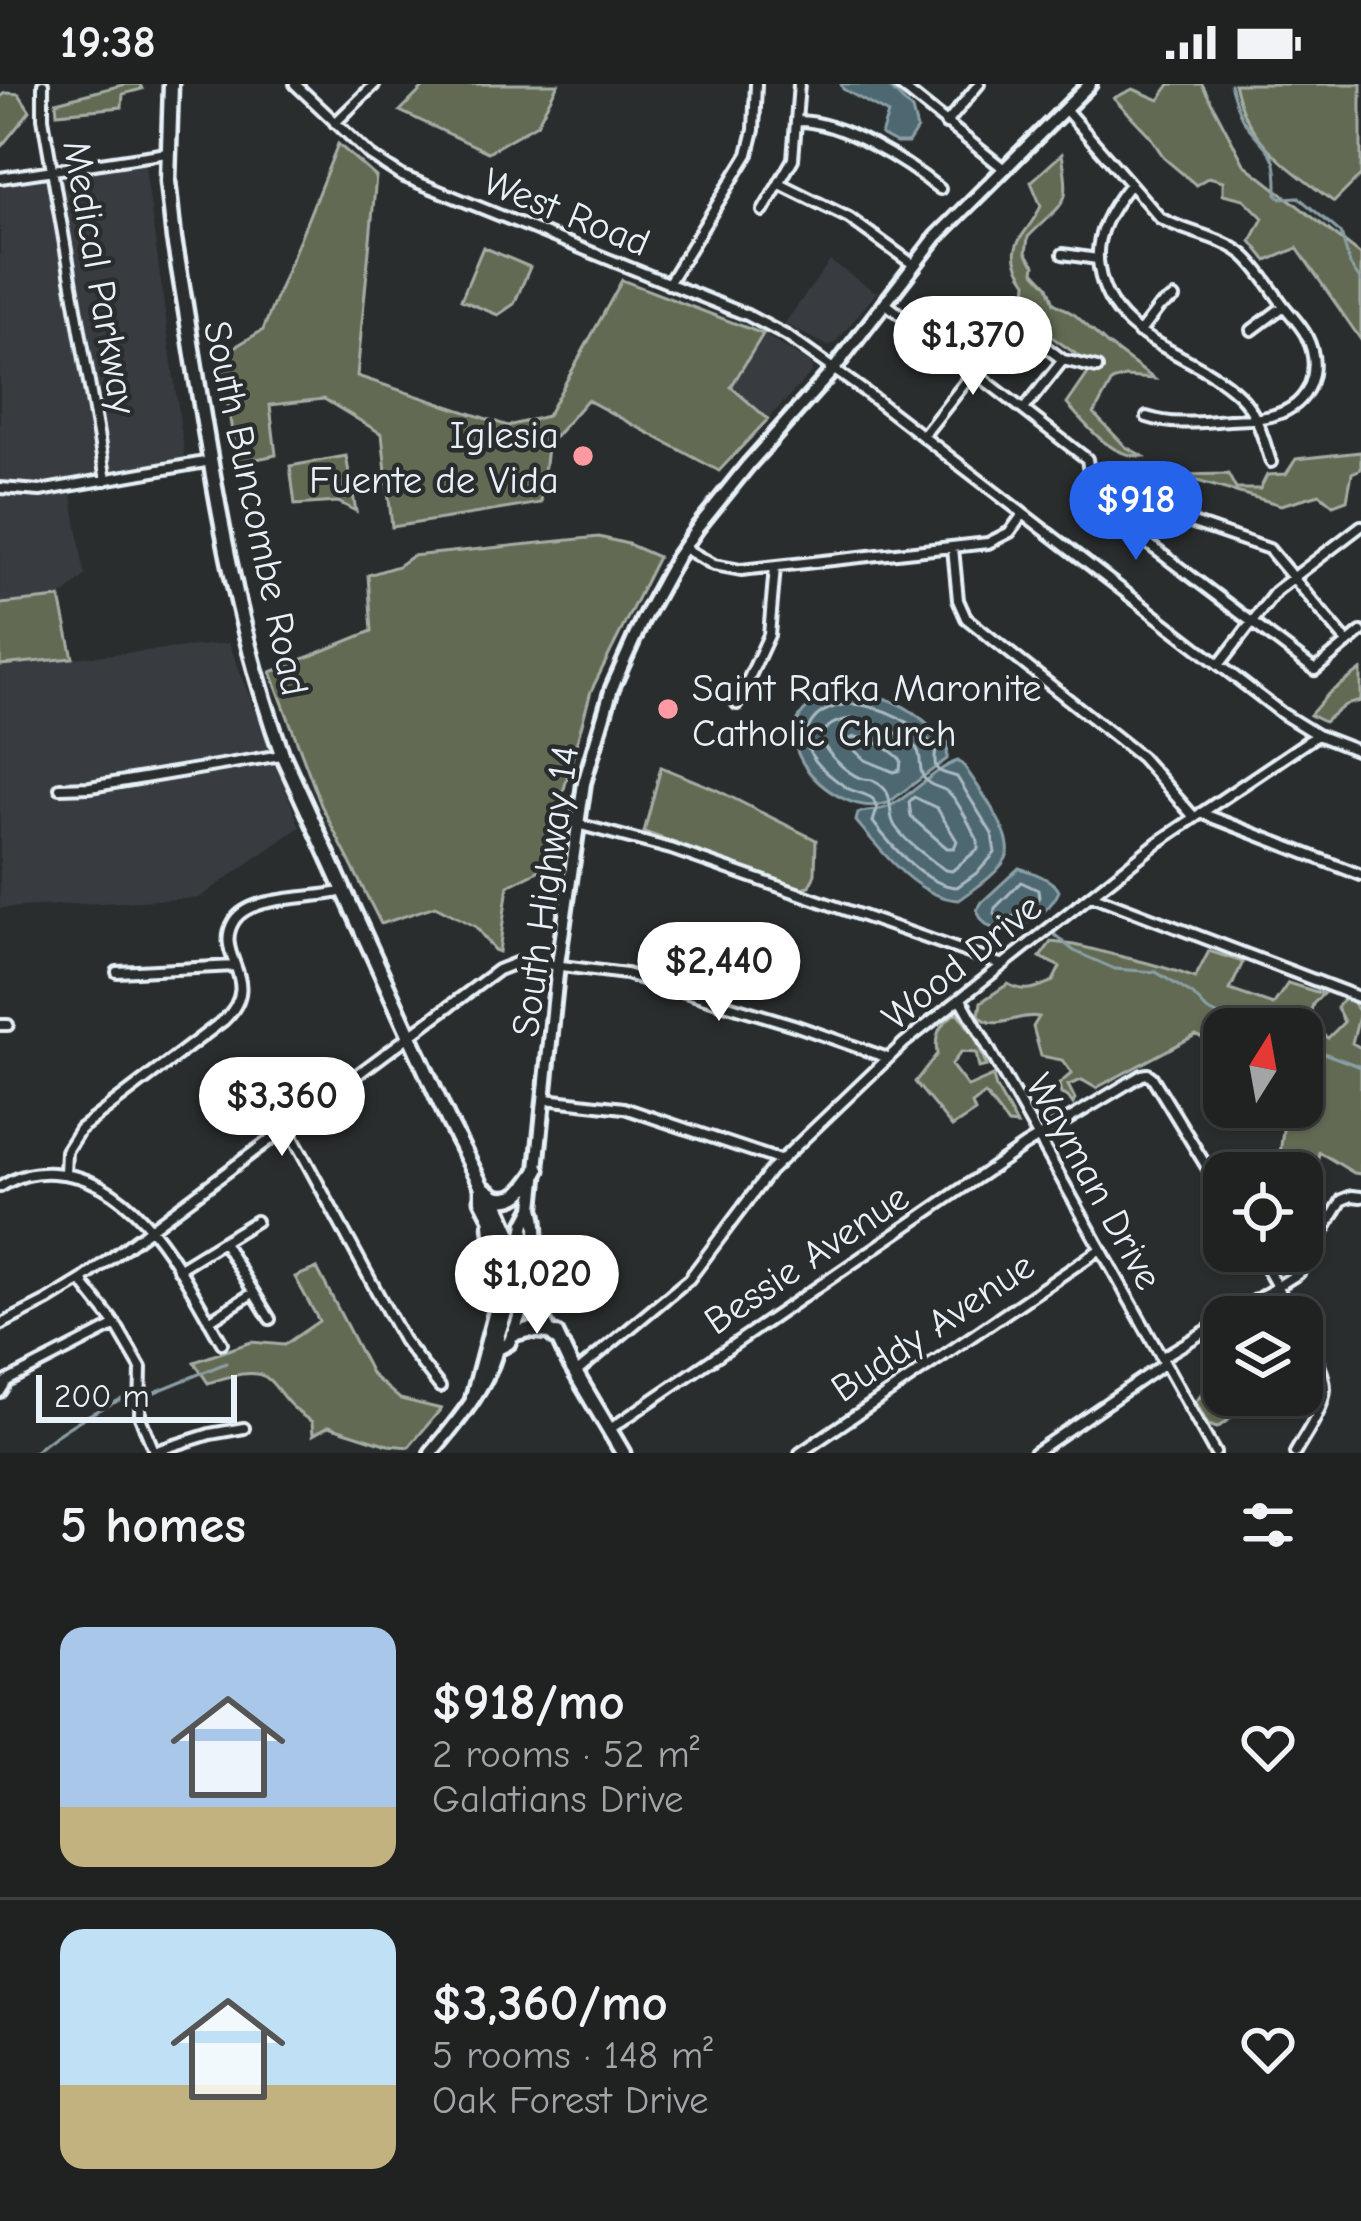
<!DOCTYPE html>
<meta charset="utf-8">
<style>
:root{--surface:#202222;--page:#282a2a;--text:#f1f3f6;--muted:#a2a4a5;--line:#3d3f40;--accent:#2563eb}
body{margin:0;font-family:"Comic Neue",sans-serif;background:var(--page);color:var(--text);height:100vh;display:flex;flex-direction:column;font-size:45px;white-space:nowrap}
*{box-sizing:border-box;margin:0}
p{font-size:39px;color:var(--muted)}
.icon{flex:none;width:66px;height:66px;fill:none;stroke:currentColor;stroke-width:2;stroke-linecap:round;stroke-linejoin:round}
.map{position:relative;height:1369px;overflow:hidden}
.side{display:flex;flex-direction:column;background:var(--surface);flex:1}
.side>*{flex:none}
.needle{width:78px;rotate:11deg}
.buttons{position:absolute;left:1203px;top:924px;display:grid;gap:24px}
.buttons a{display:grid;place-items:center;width:120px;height:120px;border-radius:24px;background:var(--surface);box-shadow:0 3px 9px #0004,0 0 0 3px var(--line);font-size:60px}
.scale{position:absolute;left:36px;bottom:30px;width:201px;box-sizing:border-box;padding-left:12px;border:6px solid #e8f1f8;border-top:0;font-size:33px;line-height:42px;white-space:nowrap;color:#e8f1f8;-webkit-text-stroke:9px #2a2d2e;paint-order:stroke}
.price{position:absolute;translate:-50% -102px;padding:0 27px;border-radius:42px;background:#fff;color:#222;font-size:39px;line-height:78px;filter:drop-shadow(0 3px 6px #0008)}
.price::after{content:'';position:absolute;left:50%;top:72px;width:36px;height:27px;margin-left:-18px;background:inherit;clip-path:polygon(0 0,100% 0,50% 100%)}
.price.on{background:var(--accent);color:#fff}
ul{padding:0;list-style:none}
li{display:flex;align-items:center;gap:36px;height:300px;padding:0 60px}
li+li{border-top:3px solid var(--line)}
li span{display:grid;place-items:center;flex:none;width:336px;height:240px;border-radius:24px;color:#555}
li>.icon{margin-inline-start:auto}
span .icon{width:144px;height:144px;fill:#fffc;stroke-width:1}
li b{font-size:51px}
h2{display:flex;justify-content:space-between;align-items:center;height:144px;padding:0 60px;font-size:51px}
.status{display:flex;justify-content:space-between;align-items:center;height:84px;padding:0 60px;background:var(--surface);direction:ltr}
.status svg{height:33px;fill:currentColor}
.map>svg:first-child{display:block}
.built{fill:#373b41}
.green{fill:#626b52;stroke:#a5aea5;stroke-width:3}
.water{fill:#4d6871;stroke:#8b9fa7;stroke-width:3}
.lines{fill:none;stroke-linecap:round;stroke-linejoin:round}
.shore{stroke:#aabac2;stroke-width:3}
.stream{stroke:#8b9fa7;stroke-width:3}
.street-casing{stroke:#e8f1f8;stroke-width:16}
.secondary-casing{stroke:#e8f1f8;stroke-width:20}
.primary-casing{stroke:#e8f1f8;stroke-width:21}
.street{stroke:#2a2d2e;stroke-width:8}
.secondary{stroke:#2a2d2e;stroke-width:10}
.primary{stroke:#2a2d2e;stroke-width:12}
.poi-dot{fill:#ff9aa2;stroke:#2a2d2e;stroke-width:4.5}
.labels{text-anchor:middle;stroke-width:9;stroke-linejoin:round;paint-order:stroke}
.street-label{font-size:39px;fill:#e8f1f8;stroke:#2a2d2e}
.poi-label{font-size:39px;fill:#e8f1f8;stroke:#2a2d2e;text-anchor:end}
</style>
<div class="status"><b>19:38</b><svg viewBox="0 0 49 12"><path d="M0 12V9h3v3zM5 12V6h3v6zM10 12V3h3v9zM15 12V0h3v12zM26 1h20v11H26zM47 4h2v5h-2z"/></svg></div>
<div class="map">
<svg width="1361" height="1369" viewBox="0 0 1361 1369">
<rect width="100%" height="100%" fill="#2a2d2e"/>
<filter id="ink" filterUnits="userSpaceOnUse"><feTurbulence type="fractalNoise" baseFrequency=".00833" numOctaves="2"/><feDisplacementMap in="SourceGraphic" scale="24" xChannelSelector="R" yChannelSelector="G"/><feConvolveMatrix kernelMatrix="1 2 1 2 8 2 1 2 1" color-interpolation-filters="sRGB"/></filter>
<g filter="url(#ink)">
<path class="built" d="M143,68L186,382L70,400L85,492L60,514L0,520V87Z
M830,177L874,207H878L835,259L828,262L784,240Z
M763,250L809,279L812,284V288L768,335L730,303Z
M229,559L300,743L199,814L0,824V581Z"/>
<path class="green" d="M126,0H140L142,5L123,10L122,23L57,29L56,18Z
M427,0H558L537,40L488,68L400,27Z
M1170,0H1202L1244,80L1361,171V256L1297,164L1267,177L1251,157L1263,134L1244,115L1223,110V97L1209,93L1196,101L1165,75L1149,51L1114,14L1133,5L1159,16Z
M1234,0H1361V91L1334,118C1301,94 1260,66 1243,28C1239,20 1237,9 1234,0Z
M6,9L19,10L30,27L0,64V13Z
M338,60L376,93L357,292L508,342L547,332L622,196L763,250L731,303L768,335L719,387L587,316L547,362L541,419L392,443L382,350L324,315L270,321L276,371L237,379L220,272L263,246Z
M1062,70C1072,125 1064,116 1028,153L1026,169L1035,181L1034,187L1048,202L1054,219L1075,231L1107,260L1154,295L1125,293L1112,297L1094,330L1126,363L1143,372C1111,374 1087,342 1067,320L1093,282L1015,227L991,249L973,234L980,225L994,224L1026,210L1027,198C1000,160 1026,155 1041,122L1031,98Z
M483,163L530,183L514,220L498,231L461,216Z
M1361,368V385L1352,389L1347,416L1333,421L1320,410L1281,421L1176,391L1228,390L1236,405H1260L1267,391L1286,390L1296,375Z
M346,372L356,427L338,418L295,421L290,382Z
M599,453L628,460L658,473L591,607L542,785L508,802L499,868L494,866L476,843L435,822L381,840L321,721L271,588L372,547L368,491L398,482L412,472Z
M60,514L73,574L0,581V520Z
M1361,586V617L1345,621L1324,638L1310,631L1329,609Z
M661,683L715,705L816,756L815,790L810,802L801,804L644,748Z
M1051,858C1079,860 1094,866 1119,872C1146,878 1169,884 1195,894L1209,867L1243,878L1230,906L1273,921L1288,899L1323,910L1313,920L1307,940L1328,954L1344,938L1337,924L1343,915L1352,918L1360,928L1352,959L1361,964V1090L1354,1089L1319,1068L1312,1111L1308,1167L1291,1184L1293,1167H1302V1089L1301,1086L1279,1078L1285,1030L1280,1023H1302V945H1224V964L1196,951L1096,1004L1082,996L1068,1001L1075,1015L1073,1020L1068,1013L1061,1010L1059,1000L1072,989L1062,976L1041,972L1033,943L1039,933C1017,928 995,950 979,931L981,918L1008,900C1025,910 1036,904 1053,897L1060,883L1040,873Z
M957,928L974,951L987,982L979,984L976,969L961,968L951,981L968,1003L993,992L996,1004L1017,1041L1008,1040L985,1010L972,1020L975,1028L952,1043L915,998L937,970C934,949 940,940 957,928Z
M317,1184L372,1291L400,1315L441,1325L409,1363L388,1361L329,1342L313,1351L312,1338C261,1307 286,1272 208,1299L194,1278L251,1258L284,1261L319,1237L295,1193Z
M1224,1280V1311H1288L1287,1317L1278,1327L1273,1324L1272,1312L1253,1318L1217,1344L1208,1341L1196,1318Z"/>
<path class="water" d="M841,0H886L912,26L917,45L908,59H896L881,51L888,30L843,5Z
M848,608C893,610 918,628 948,659L947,675L888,719C829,740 733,628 848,608Z
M958,677L964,682C976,700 1012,748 1008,769C1004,786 973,806 959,816C917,814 881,767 856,737L858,729C868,726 879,727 888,723C914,711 932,686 958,677Z
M1019,784C1031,787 1054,796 1059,807C1048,834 992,869 977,826L982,818Z"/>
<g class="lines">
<path class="shore" d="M849,620C883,621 915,638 936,665C932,689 938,687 957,693L992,750L995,769L978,788L957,803C926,802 891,762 873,738L877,725L873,715C865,709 856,709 847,704C828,691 797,668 809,643C816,627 833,622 849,620Z
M851,635C868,636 910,650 918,667C922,675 918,685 924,694C931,704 940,702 948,708C958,715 972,746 978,757V765L952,787L945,786C928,773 907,760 895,742C886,728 896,711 879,700C867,692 873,698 860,694C846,688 825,669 821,654C826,640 837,637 851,635Z
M855,653C871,655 890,664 901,676L900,686L894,688L865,676L849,661L850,655Z
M914,713L937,724L957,757L954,764H947L911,733L909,718Z
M1021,798L1038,806L1039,814C1027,825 1010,842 994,830L995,824Z"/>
<path class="stream" d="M1230,0C1234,13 1237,28 1245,39C1270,71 1278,65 1277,111L1281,114L1298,113L1341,149L1350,181L1361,197
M1055,851L1074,867L1115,885L1156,888L1193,911L1207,926L1221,933L1268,945
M1302,961L1361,983
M150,1310L226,1279
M33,1369C63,1344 96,1325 132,1311"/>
<defs>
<path id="street" d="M43,0V34L106,396
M295,0L371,72L402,92L747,231L787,252L864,307L1283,630L1317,651L1361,668
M898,0L1003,84
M1065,25L1160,134C1186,149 1221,152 1244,171C1260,185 1271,205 1284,222C1291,231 1300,240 1306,251C1323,284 1311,321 1274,331C1260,336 1244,335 1229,336C1201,338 1174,342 1147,333
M798,37C842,37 906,78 940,105
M335,39L375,0
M946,40L979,0
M0,94L167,69
M780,100L849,134L914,181
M1130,100C1111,124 1093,151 1099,184C1111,260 1192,265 1239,311C1257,328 1263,354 1271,378
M763,127L793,75L799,0
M1063,170L1097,175
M668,200L748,70L754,46L756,0
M885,219L1087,375L1092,408L1098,422L1315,586L1361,548
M1252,246L1284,222
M1139,249L1159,223L1174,214
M1063,276L1097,284
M923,352L1013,238L1063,276L1024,325
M0,404L40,407L211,377
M1138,454L1161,428L1269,465L1348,559
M684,464L714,481L741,486L988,459L1010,448L1023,430
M953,464L958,516L966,534L1141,673L1194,733
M1219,581L1276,507L1361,442
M737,620L769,551L775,483
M60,704L90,703L281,671
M1201,729L1361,791
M577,740L671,765L1003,881
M1091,811L1361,914
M117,888L235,882
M961,915L1215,1369
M0,941H8
M545,1015L624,1024L779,1076
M288,1044L403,1256L440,1303
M65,1090L66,1067L80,1045L224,936C266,896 212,872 234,837C251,810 313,816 344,807
M0,1103C18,1092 32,1088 53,1089C140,1093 183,1193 222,1259
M223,1158L270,1235
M1257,1167L1294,1233
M178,1185L256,1137
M83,1195L85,1202L116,1241L141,1284L140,1333L155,1369
M1229,1233L1299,1189L1342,1116L1352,1112L1361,1113
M209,1237L253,1209
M0,1241L47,1217L83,1195L498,886L521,877L626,890L794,941L888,974
M1161,1274L1224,1236
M577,1288L689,1195L770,1087L904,959L1157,759L1317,651
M0,1308L7,1297L116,1241
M610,1345L1024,1062L1142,991L1148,990L1152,993L1224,1111
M153,1368L210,1350L244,1344
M800,1369L1099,1166
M1034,1369L1164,1280
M1295,1369C1305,1351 1324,1325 1325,1305C1325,1286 1310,1265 1302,1249"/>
<path id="secondary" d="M498,1265L509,1259C524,1225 544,1159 533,1124
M431,1369C455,1341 498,1290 498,1253L514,1204L525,1139L533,1124L558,880L584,699L612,604L642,537L677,473L698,443L748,381L834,285L936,153L1090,0"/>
<path id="primary" d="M171,0L168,97L174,155C204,327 223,506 282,670L448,1036L482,1103V1116L549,1248L556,1254
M482,1103L493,1111L522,1178
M493,1112C517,1121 526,1103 538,1086
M513,1250L528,1246L549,1248
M556,1250L569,1278L623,1369
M473,1313L497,1223L498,1203L491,1140"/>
</defs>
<use href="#street" class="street-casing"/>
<use href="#secondary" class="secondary-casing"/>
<use href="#primary" class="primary-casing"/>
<use href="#street" class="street"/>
<use href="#secondary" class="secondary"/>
<use href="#primary" class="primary"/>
</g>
</g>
<g class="poi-dot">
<circle cx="583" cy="372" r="12"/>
<circle cx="668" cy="625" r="12"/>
</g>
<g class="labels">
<g class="street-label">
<text transform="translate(567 127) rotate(22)" y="14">West Road</text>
<text transform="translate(101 193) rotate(80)" y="14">Medical Parkway</text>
<text transform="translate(257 424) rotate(78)" y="14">South Buncombe Road</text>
<text transform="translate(544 807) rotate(-82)" y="14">South Highway 14</text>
<text transform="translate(961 877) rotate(-39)" y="14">Wood Drive</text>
<text transform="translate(1095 1097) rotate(61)" y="14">Wayman Drive</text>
<text transform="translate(806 1174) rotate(-34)" y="14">Bessie Avenue</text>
<text transform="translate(932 1242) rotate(-34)" y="14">Buddy Avenue</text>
</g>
<g class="poi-label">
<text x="559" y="364">Iglesia<tspan x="559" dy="45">Fuente de Vida</tspan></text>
<text x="692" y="617" text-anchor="start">Saint Rafka Maronite<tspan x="692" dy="45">Catholic Church</tspan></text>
</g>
</g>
</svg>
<div class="buttons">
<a><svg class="needle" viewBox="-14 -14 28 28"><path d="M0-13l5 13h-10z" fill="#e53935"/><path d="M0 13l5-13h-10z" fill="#a2a4a5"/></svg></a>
<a><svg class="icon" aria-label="locate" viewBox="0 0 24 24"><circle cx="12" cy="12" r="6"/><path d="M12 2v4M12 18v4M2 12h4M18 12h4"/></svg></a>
<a><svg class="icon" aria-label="layers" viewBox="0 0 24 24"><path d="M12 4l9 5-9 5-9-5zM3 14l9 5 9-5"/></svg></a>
</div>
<div class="scale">200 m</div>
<b class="price" style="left:973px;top:314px">$1,370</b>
<b class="price on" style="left:1136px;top:479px">$918</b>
<b class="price" style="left:719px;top:940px">$2,440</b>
<b class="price" style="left:282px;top:1075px">$3,360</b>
<b class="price" style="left:537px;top:1253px">$1,020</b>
</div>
<section class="side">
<h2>5 homes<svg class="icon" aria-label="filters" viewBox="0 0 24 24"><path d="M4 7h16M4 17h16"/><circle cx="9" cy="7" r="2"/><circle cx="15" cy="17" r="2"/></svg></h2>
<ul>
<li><span style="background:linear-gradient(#a9c7e8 75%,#c2b280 0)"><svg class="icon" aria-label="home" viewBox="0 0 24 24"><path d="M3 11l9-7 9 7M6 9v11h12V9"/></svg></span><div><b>$918/mo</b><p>2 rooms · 52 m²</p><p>Galatians Drive</p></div><svg class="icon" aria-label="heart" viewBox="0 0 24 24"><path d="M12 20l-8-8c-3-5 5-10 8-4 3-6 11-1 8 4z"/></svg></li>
<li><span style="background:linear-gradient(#bfe0f5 65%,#c2b280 0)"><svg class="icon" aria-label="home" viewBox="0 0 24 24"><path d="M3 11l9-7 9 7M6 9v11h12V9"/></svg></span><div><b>$3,360/mo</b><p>5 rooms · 148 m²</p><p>Oak Forest Drive</p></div><svg class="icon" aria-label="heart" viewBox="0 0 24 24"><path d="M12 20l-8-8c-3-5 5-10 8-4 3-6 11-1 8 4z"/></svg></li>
</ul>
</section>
